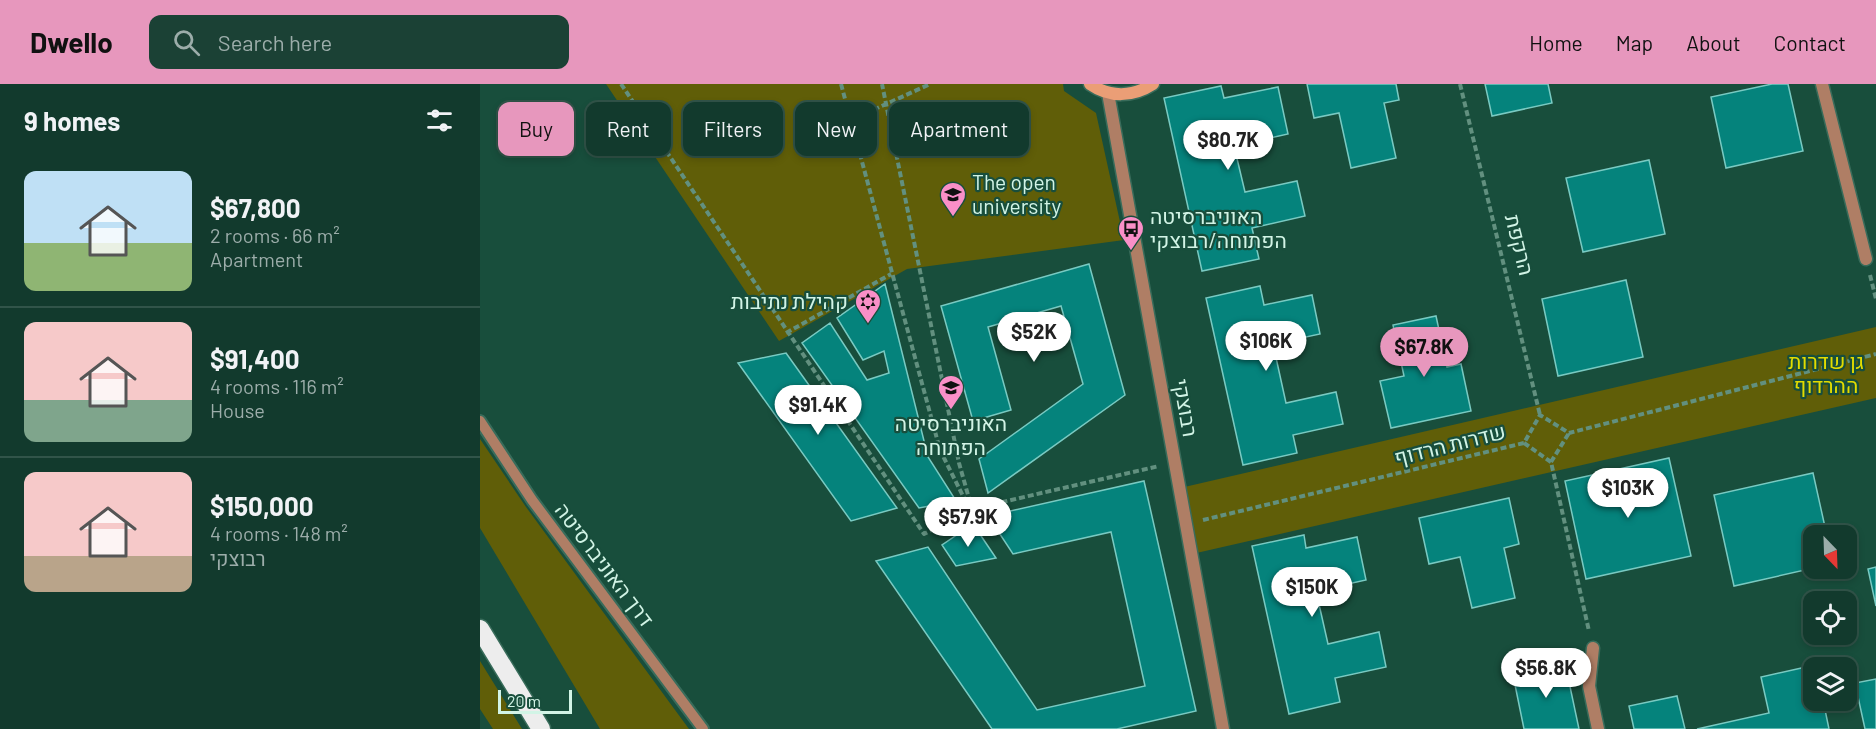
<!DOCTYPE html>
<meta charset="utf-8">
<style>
:root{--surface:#123a2d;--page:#1b4135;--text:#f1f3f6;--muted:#9cadaa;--line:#315449;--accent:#e797bd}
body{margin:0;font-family:Barlow,Heebo,sans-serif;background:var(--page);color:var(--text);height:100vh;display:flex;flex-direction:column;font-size:22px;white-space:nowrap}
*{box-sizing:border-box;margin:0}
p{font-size:20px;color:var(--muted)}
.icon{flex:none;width:33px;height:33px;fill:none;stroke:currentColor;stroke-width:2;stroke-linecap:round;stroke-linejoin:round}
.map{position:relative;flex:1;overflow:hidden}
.side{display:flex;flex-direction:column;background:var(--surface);width:480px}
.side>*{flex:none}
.hud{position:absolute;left:18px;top:18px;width:570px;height:54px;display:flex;gap:12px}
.needle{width:39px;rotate:157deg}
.fabs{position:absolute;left:1323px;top:441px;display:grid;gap:12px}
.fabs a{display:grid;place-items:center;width:54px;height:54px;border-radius:12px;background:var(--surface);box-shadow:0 3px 9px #0003,0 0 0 2px var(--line);font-size:30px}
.scale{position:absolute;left:18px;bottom:15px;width:74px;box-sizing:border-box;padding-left:6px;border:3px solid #d2f4e6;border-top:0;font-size:16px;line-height:21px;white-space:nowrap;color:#d2f4e6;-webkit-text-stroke:4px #184e3c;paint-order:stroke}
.price{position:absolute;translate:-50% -51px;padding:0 14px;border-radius:21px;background:#fff;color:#222;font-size:20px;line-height:39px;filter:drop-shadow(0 2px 3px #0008)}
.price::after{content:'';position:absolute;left:50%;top:36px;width:18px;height:14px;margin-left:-9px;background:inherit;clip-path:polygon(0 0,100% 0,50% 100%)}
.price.selected{background:var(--accent);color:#111}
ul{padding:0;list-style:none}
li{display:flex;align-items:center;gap:18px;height:150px;padding:0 24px}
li+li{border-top:2px solid var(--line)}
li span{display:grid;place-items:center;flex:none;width:168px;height:120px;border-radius:12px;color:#555}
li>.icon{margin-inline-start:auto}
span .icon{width:72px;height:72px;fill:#fffc;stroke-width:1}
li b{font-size:26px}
h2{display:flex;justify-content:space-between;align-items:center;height:72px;padding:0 24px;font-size:26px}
.tag{padding:0 21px;border-radius:12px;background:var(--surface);box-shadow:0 3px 9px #0003,0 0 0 2px var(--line);font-size:21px;line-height:54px}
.tag.selected{background:var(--accent);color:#111}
header{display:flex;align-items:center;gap:36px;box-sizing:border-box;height:84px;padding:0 30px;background:var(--accent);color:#111}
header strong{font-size:28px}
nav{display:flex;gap:33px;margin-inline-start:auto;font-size:21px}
.search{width:420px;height:54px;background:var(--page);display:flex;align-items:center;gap:15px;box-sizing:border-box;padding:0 21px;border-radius:12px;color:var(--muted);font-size:22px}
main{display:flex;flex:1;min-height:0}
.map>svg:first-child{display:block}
.green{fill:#605e08}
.building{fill:#05837c;stroke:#79cac2;stroke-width:1.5}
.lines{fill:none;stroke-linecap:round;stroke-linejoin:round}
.lane-casing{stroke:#396c5b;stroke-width:14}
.street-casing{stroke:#396c5b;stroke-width:15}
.secondary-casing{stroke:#396c5b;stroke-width:15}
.highway-casing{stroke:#396c5b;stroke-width:21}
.path{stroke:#62907f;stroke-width:4;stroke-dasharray:6 3;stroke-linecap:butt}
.lane{stroke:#af7e65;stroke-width:10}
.street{stroke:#af7e65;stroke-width:12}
.secondary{stroke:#eb9e76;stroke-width:12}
.highway{stroke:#ededed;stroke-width:18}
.labels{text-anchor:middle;stroke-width:4.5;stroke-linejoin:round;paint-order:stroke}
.poi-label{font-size:21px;fill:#d2f4e6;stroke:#184e3c;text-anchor:start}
.street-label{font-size:21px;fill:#d2f4e6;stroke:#184e3c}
.park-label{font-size:21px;fill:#e2dc00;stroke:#184e3c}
</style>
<header>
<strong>Dwello</strong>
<div class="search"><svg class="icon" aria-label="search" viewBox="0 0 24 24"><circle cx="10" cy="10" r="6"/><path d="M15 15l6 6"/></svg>Search here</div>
<nav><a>Home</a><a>Map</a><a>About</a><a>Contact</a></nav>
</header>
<main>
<section class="side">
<h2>9 homes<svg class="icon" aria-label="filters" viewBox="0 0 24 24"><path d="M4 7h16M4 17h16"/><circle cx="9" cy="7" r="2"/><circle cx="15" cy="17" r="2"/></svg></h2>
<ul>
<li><span style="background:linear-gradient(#bfe0f5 60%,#8fb573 0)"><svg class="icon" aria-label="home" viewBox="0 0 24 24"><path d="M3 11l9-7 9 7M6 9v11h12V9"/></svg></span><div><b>$67,800</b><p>2 rooms · 66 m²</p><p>Apartment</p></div></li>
<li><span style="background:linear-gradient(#f6c9c9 65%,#7fa58c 0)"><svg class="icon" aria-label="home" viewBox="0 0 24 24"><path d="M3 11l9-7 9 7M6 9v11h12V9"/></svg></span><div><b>$91,400</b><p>4 rooms · 116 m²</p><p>House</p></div></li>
<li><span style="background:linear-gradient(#f6c9c9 70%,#b9a48a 0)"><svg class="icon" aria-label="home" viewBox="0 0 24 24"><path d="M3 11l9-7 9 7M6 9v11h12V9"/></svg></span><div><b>$150,000</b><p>4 rooms · 148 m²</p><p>רבוצקי</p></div></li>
</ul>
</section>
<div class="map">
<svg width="1396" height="645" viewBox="0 0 1396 645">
<rect width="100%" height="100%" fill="#184e3c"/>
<path class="green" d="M126,0H583L584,7L616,29L644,156L427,185L299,257Z
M1396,243V314L712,470L700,404Z
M0,355L46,423L209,645H120L0,444Z
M0,577L42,645H13L0,625Z"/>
<path class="building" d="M827,0H916L919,16L904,19L916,74L871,84L859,29L834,34Z
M1005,0H1068L1072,19L1012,32Z
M1292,0H1308L1323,67L1246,84L1231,13Z
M741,2L744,14L798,3L808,50L754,62L765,108L817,97L825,132L772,144L779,175L722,187L684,14Z
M1169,76L1185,150L1103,168L1086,94Z
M609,180L645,311L508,409L499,375L603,300L581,222L508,243L531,326L493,337L461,222Z
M1146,196L1163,273L1078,292L1062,215Z
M405,200L448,373L480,423L452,443L450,422L439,424L322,259L350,239L387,296L409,289L404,267L383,276L357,234Z
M780,202L784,221L832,211L840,250L793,260L806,319L856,308L863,340L813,351L817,369L763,381L726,214Z
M956,232L967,283L981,280L991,327L911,344L900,297L924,292L913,241Z
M306,269L417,424L371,437L258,279Z
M1189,374L1211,472L1106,495L1085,397Z
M1333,389L1347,452H1334V484L1254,502L1234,411Z
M664,397L716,627L637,645H512L396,477L448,463L557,626L665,602L631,448L533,470L508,432Z
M1029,414L1039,460L1024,464L1035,514L992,524L980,473L949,480L939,434Z
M493,440L516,474L476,482L462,461Z
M824,451L826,464L877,453L886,496L836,507L848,560L899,548L906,583L855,594L860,618L809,630L772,462Z
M1396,483V522L1388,485Z
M1085,579L1099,645H1044L1033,591Z
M1335,581L1334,616H1343L1349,645H1217L1289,629L1281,593Z
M1396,595V645H1385L1375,599Z
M1197,612L1205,645H1154L1149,622Z"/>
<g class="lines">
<defs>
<path id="lane" d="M0,337L52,416L223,645"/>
<path id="street" d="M1342,0L1386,175
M628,9L743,645
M1113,564L1109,602L1118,645"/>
<path id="secondary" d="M610,0C630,14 653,13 673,0"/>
<path id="highway" d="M0,545L61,645"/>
</defs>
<use href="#lane" class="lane-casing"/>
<use href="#street" class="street-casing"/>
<use href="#secondary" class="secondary-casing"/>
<use href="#highway" class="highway-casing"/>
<path class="path" d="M141,0L444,450L492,425L479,379L402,0
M361,0L460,366L488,422L492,425L679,382
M980,0L1060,331
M369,37L450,0
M1390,191L1396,215
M306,249L411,190
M1044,359L1071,378L1109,547
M1071,378L1089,349
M723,436L1044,359L1060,331L1089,349L1396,270"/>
<use href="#lane" class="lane"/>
<use href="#street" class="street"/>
<use href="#secondary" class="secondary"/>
<use href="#highway" class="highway"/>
</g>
<defs>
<symbol id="university-pin" viewBox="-11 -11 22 30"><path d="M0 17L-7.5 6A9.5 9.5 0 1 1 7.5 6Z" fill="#fa8fc8" stroke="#184e3c"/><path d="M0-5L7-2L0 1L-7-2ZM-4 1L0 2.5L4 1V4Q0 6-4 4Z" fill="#111"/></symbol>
<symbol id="bus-pin" viewBox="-11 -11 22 30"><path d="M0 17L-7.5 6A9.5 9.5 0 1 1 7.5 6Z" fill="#fa8fc8" stroke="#184e3c"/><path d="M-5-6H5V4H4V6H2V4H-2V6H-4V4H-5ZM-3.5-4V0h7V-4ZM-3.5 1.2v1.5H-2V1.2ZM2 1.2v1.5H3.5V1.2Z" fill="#111"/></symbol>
<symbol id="synagogue-pin" viewBox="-11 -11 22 30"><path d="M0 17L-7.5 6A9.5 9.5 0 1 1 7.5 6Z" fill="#fa8fc8" stroke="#184e3c"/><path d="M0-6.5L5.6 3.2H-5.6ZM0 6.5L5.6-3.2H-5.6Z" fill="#111"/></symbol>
</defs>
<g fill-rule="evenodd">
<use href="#university-pin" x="458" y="96" width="30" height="40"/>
<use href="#bus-pin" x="636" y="130" width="30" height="40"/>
<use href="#synagogue-pin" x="373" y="203" width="30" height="40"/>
<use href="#university-pin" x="456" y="289" width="30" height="40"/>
</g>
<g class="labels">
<g class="poi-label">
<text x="492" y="106">The open<tspan x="492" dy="24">university</tspan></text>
<text x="670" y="140">האוניברסיטה<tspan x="670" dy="24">הפתוחה/רבוצקי</tspan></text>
<text x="368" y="225" text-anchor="end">קהילת נתיבות</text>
<text x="471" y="347" text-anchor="middle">האוניברסיטה<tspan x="471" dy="24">הפתוחה</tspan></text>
</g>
<g class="street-label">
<text transform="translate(1039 161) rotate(76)" y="7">הרקפת</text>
<text transform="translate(705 324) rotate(80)" y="7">רבוצקי</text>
<text transform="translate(970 361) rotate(-14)" y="7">שדרות הרדוף</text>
<text transform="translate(124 481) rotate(53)" y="7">דרך האוניברסיטה</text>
</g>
<g class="park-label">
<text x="1346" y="285">גן שדרות<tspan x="1346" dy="24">ההרדוף</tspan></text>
</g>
</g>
</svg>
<div class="fabs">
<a><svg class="needle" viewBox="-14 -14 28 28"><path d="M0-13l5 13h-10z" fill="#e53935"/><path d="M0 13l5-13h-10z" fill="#9cadaa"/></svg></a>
<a><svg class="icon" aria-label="locate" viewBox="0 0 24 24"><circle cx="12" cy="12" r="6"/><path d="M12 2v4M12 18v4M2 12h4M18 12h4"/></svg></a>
<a><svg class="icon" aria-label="layers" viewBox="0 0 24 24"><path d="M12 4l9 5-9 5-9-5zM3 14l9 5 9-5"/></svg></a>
</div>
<div class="scale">20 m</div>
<b class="price" style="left:748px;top:87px">$80.7K</b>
<b class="price" style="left:554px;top:279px">$52K</b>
<b class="price" style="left:786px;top:288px">$106K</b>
<b class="price selected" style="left:944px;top:294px">$67.8K</b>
<b class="price" style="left:338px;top:352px">$91.4K</b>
<b class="price" style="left:1148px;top:435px">$103K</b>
<b class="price" style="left:488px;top:464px">$57.9K</b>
<b class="price" style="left:832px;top:534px">$150K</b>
<b class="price" style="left:1066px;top:615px">$56.8K</b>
<div class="hud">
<a class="tag selected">Buy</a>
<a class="tag">Rent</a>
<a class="tag">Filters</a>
<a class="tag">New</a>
<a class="tag">Apartment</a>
</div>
</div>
</main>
